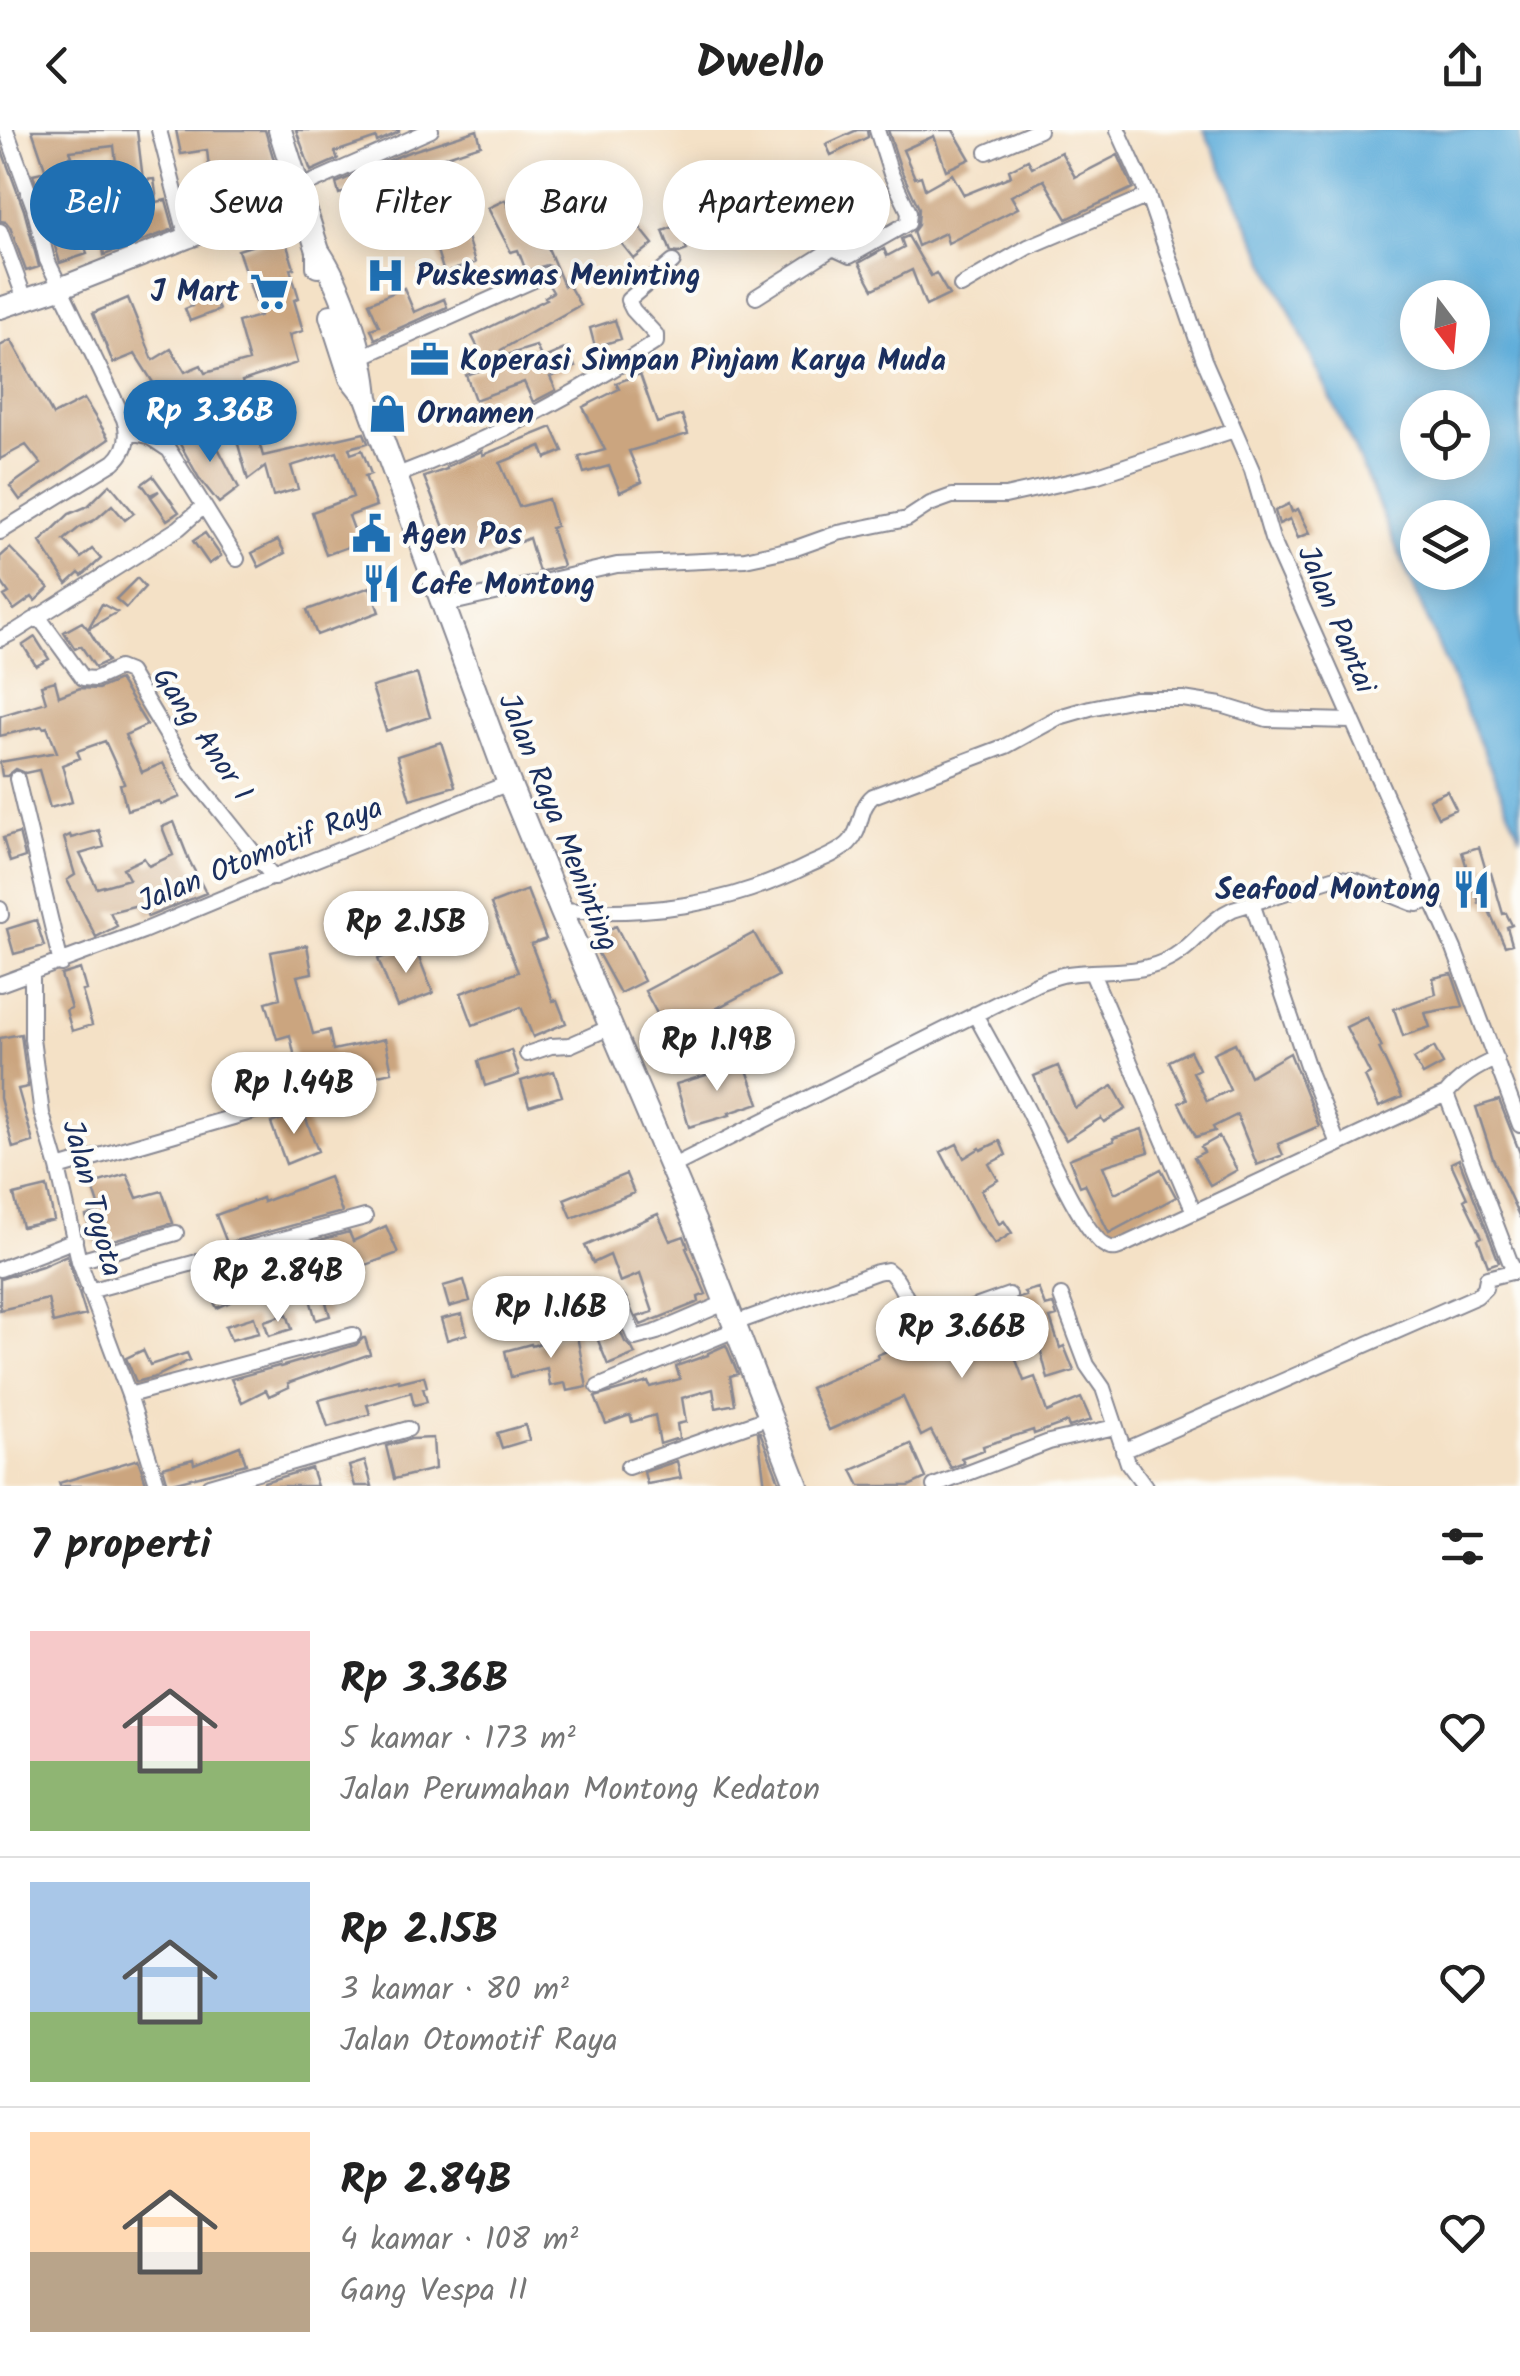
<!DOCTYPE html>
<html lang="id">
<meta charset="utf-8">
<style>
:root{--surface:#fff;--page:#f2f2f2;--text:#222;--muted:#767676;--line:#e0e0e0;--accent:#1f6fb2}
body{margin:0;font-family:Kalam,sans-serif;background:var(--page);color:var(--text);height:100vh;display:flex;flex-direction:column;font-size:38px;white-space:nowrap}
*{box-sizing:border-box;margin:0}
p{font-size:32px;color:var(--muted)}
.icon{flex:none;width:55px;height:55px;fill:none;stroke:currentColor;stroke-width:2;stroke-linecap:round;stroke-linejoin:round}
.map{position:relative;height:1356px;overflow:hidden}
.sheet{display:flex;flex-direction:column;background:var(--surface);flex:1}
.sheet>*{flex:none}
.banner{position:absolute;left:30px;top:30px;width:1000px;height:90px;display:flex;gap:20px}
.needle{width:65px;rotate:164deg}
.buttons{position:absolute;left:1400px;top:150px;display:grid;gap:20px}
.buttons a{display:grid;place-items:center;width:90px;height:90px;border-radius:50%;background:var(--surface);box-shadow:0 5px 25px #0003;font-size:50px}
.price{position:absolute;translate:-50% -85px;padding:0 22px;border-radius:35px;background:#fff;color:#222;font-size:32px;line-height:65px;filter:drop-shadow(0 2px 5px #0008)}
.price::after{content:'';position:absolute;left:50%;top:60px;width:30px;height:22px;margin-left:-15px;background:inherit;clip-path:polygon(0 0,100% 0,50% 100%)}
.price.current{background:var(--accent);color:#fff}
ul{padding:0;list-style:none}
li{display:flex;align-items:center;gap:30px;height:250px;padding:0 30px}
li+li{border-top:2px solid var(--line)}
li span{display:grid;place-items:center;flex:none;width:280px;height:200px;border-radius:0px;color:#555}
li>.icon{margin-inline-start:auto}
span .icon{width:120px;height:120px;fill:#fffc;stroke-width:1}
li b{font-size:42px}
h2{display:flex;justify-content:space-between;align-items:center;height:120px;padding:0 30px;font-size:42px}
.tag{padding:0 35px;border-radius:45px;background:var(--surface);box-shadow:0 5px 25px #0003;font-size:35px;line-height:90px}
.tag.current{background:var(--accent);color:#fff}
header{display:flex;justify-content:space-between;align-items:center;height:130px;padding:0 30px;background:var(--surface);font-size:45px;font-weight:700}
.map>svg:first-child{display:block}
.water{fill:#60aeda;stroke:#3e6e9c;stroke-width:2.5;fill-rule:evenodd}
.building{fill:#cba57f}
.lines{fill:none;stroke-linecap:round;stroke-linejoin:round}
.minor-casing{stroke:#888892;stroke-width:18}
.secondary-casing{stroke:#888892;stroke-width:24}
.trunk-casing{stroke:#888892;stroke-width:26}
.minor{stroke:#fff;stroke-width:14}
.secondary{stroke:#fff;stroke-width:20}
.trunk{stroke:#fff;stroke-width:22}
.labels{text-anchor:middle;stroke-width:8;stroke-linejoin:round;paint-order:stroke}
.poi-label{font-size:30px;font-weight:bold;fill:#1b2f5e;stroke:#fdfcf7;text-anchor:start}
.street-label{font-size:30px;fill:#1b2f5e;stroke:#fdfcf7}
</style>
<header><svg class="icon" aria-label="back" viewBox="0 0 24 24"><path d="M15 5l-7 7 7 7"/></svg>Dwello<svg class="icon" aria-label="share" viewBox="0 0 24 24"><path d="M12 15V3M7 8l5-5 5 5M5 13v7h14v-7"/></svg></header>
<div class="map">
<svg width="1520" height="1356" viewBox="0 0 1520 1356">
<rect width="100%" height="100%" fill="#fdfcf7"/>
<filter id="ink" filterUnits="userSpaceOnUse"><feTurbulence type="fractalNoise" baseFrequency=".01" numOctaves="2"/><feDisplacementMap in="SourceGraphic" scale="20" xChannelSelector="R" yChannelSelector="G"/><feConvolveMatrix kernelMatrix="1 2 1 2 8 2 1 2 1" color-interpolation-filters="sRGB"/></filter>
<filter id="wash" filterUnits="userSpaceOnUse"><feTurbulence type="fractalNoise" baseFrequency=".0048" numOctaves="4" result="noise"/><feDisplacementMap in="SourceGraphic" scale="40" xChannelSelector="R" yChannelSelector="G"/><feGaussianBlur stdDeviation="2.25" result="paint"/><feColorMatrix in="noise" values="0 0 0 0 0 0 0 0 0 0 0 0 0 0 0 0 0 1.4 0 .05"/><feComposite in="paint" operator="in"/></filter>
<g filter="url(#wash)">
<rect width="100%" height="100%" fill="#f4e1c6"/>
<path class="water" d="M1204,0H1520V707L1352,313ZM1418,168H1472V222H1418ZM1418,278H1472V332H1418ZM1418,388H1472V442H1418Z"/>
<g id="blocks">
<path class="building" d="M32,0H137L143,50L154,49L157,72L166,70L174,99L104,125L93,45L117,41L114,16L70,21L72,26L64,29L87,124L60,133L33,44L46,41Z
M176,0H265L283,61L235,77L202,83L197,58L211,55L207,20L181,24Z
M296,0H399V2L377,12L376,8L335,22L338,29L311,41Z
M477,0L481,15L400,41L415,92L367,106L353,60L339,64L336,53L406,23Z
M857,0H867L868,7L831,25L826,14Z
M888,0H953L970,29L946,40L934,6L903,20L915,48L921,46L925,59L952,44L964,65L1011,46L1009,40L1028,30L1032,37L1061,22L1075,47L1118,25L1133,58L1067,89L1044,50L1011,66L1018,78L948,113L945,103L918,116L913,102L918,95L919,78L901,40Z
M0,15L24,80L39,137L26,141L10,97L6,92L0,91Z
M539,69L549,91L540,99L564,156L568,154L580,175L501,220L504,226L536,216L542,229L567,218L575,237L550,247L556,260L533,272L524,252L475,270L466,245L488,238L472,206L547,169L545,167L553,162L549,155L556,145L552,137L547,135L526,141L518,120L511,122L488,78L505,70L511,82Z
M633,89L653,114L634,129L614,104Z
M678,95L687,120L679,123L671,122L663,101Z
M466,104L475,133L444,143L435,114Z
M284,106L294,138L290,139L299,168L294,170L303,201L289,205L297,233L242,251L263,326L364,303L368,313L349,318L351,324L362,320L371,344L365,346L376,376L349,386L359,413L326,425L312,382L353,367L337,322L291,336L298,359L273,366L265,337L248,350L222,257L168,282L161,265L135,224L113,233L93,183L128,168L153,230L171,219L185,242L201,235L205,243L249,231L238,192L260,186L238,120Z
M908,106L931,146L936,143L949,165L926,176L912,140L873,159L859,133L884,119L887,126L904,117L901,109Z
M209,154L219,180L190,191L185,179L192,176L187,163Z
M404,158L414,182L444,169L447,177L375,209L371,199L379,196L369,173Z
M615,190L621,209L595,217L590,198Z
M11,210L53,285L84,269L109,309L20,370L10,356L41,334L26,315L0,329V216Z
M640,244L657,293L682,285L688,304L629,321L642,352L620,362L609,336L584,343L579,327L605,320L583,277L619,259L616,253Z
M552,297L563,321L546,328L541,316L500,333L519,377L548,369L556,396L551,398L563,436L539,442L529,408L465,437L452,403L447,405L424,347L447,339L446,337L482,321L483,325Z
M208,299L239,358L219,373L199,348L180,314Z
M153,346L179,382L167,390L151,367L159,361L150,365L142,354Z
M110,354L134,383L125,390L112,375L95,390L80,397L64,410L81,428L92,419L101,429L82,446L79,443L67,454L40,412L69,384L88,376Z
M1289,374L1292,382L1298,379L1310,403L1298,408L1290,389L1279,394L1275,381Z
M205,403L221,426L209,434L193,411Z
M278,410L285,423L259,437L252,423Z
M10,418L49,458L35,471L32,467L14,480L4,466L9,463L0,450V427Z
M137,448L145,457L126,478L116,469Z
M370,457L379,482L317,505L307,480Z
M102,474L117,482L88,499L108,531L95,537L81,516L75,519L64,502L82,492L88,499Z
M35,507L49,529L36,536L23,515Z
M417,544L430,587L386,601L372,557Z
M119,550L147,595L125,605L142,642L163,633L180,667L161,675L159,671L127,680L120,654L124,653L105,611L77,621L80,628L62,635L72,672L50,678L39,640L25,643L16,639L7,646H2L0,632L57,622L47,597L43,598L42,596L0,606V586L46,572L41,555L55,551L59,566L80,558L98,559Z
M441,612L455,656L410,669L397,626Z
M1447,661L1456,679L1438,687L1429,669Z
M174,692L189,730L206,763L148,787L142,774L110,782L117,796L96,807L67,750L75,745L64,708L70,705L71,708L99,700L104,717L80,724L97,758L129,749L123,738L144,728L149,736L173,725L162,697Z
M19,703L25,727L10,732L3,708Z
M1479,717L1487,744L1491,743L1503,784L1506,783L1512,795L1507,797L1512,814L1505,816L1485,772L1479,773L1477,764H1475L1462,722Z
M527,760L546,809L531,814L553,871L557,870L566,893L533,907L521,877L473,895L461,863L518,842L491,774Z
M36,790L44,816L14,824L7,799Z
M616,796L644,851L620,863L590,809Z
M754,803L778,846L668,904L645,861Z
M307,815L312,843L297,846L313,904L329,900L333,920L385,909L392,942L354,950L350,930L298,941L290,905L277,909L266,872L280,868L271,822Z
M414,815L433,863L397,877L378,829Z
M80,839L86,860L82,861L92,895L72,901L66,880L71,878L61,845Z
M1452,844L1463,876L1425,883L1430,897L1403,906L1394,879L1436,864L1433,848Z
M1367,887L1382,917L1379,918L1402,967L1379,977L1365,947L1370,944L1346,897Z
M21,904L28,957L18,959L33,1012L13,1018L0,968V908Z
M1235,913L1250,946L1290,923L1319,996L1278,1014L1283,1025L1257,1035L1237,985L1213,997L1215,1001L1196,1007L1179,973L1187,969L1169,931L1190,921L1199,939L1193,942L1207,971L1230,960L1213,923Z
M1434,917L1443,934L1423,945L1414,929Z
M511,920L519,945L485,956L478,931Z
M743,929L759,973L729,983L730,985L689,997L676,954L723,940L721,936Z
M1058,936L1075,978L1113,956L1126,979L1104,992L1101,988L1066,1010L1052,989L1034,946Z
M554,941L562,966L529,976L521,951Z
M1499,970L1520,1023V1088L1493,1029L1476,977Z
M303,981L318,1021L286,1034L271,993Z
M1142,999L1149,1022L1103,1036L1114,1063H1117L1161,1039L1176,1067L1109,1103L1085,1054L1080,1056L1069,1029L1114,1011L1113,1008Z
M1219,1007L1237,1040L1210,1055L1194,1027L1204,1022L1201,1017Z
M1000,1011L1006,1025L989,1034L998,1050L981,1060L999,1094L1004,1091L1012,1103L995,1114L976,1088L941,1022L957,1014L964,1028L980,1018L981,1020Z
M1459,1029L1499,1132L1488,1136L1478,1109L1482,1107L1464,1070L1467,1068L1451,1033Z
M127,1044L137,1068L162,1061L173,1093L95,1115L86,1086L101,1081L92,1054Z
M626,1044L634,1063L572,1088L564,1069Z
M329,1047L342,1082L227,1113L216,1085L262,1068L263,1072Z
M47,1057L54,1090L22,1097L14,1065Z
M658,1084L670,1111L684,1106L688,1117L686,1118L706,1164L698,1167L699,1172L641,1195L637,1187L653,1182L640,1144L620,1152L610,1125L593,1133L585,1116Z
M386,1096L398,1123L320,1152L330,1186L316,1190L306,1155L304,1156L299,1138L320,1132L313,1112L349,1102L353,1111Z
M67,1125L86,1185L53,1193L48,1169L0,1180V1149L42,1136Z
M224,1142L237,1169L217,1178L204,1152Z
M464,1150L470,1171L449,1177L443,1156Z
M1038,1158L1045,1176L1053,1174L1057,1186L1050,1188L1060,1218L1064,1216L1074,1241L1048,1249L1038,1210L1012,1219L1024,1251L1035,1247L1047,1282L1081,1268L1091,1290L1069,1297L1067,1292L1034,1304L1033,1300L983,1316L984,1320L961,1328L964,1333L951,1338L931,1301L921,1306L903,1267L829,1300L810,1258L878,1228L877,1225L902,1215L901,1213L912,1207L934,1198L945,1199L1013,1175L1019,1168L1026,1166L1024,1162Z
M609,1168V1175L625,1212L632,1218L635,1224L608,1235L585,1178Z
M287,1184L292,1199L269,1206L264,1191Z
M462,1184L467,1204L447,1210L441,1189Z
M254,1187L259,1203L231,1210L225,1196Z
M576,1201L587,1257L567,1261L565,1253L550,1256L547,1238L511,1247L505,1221L531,1214L532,1216Z
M363,1208H365L370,1224L288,1253L289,1257L269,1266L266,1260L242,1272L231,1249L279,1236L280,1237L356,1215Z
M726,1215L738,1244L730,1246L735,1274L716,1278L713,1259L682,1268L686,1292L677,1294L679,1308L660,1314L655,1285L632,1292L630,1285L606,1294L595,1267L648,1252L650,1257L680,1249L676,1236L708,1225V1223Z
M143,1220L150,1235L187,1223L190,1230L155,1247L136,1252L126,1228Z
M424,1246L427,1257L423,1258L427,1272L414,1275L411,1262L367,1275L370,1284L328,1297L319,1270L398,1249L399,1252Z
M525,1295L529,1310L502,1318L497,1303Z
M758,1302H760L781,1356H765Z
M433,1308L435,1339L394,1349L386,1316L411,1309Z
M911,1314L926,1348L909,1356H860L852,1340Z
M240,1316L246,1334L168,1354L163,1337L193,1329L194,1334Z
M138,1329L147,1356H60L59,1353Z
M365,1331L372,1356H355L349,1336Z
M677,1331L681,1348L647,1354L644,1342Z
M311,1338L317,1356H264V1352Z"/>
</g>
</g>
<g filter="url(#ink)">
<use href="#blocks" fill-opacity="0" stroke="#888892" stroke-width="2.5"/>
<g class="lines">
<defs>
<path id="minor" d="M159,0L187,108
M1118,0L1148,66L1204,230L1252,340L1272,409L1454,819L1520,995
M987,22L1039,0
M299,58L431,0
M0,101L25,169
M961,156L1028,117L1148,66
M756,167L830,120L835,119L850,126L908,93L909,82L891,44L877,0
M361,227L545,145
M395,346C487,311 574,266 656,212V205L633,180L628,170L673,132
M204,376L237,429
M0,402L114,332C127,320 130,306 124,289L47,130L34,77L6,0
M443,475L617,435L745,429L796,418L838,403L907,389L930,374L952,366H1005L1095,346L1234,300
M38,486L83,548L95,549L119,538L129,542L189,642L274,748
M0,509L16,501L179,398L204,376L169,320L148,306L128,302
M17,649L61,834
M1252,773L1310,944L1338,1014
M0,779L1,785
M561,780C650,785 728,776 809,735C822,729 839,723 849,713C863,699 858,678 873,666L1006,616L1059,587L1090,578L1134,569H1183L1221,575L1267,589L1351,591
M1092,843L1194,1082
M32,844V909L42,984L58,1038L79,1131L129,1265L158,1356
M0,854L143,801L314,730L509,653
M975,884C992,916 1011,948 1028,981C1041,1007 1083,1105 1106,1116C1114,1121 1120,1117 1128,1113L1446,964
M527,924L551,916L570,915L611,897
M1496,929C1476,937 1460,947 1446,964L1514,1142
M671,1037L1038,853C1047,850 1058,845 1068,844C1100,839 1133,845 1163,832C1194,819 1206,791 1233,779L1336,747L1357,751L1412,773L1418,774L1433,769
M58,1038L299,968
M79,1131L176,1103
M0,1139L75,1110
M89,1161L365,1087
M1061,1166L1087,1235L1103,1258L1128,1333L1145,1356
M619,1171L635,1208L657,1202L727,1172
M735,1193L877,1142L887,1140C897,1147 900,1156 906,1167C914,1179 927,1185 941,1189L1009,1165
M598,1257L737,1199
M129,1265L353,1205
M1123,1321L1477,1166L1485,1158L1487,1148L1520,1140
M628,1337L770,1287
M209,1356L408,1299
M934,1356L1049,1312L1115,1297"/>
<path id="secondary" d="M0,178L60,158L187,108L302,69"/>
<path id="trunk" d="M280,0L318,121V136
M318,121C343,158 364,224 367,268L509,653L561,780L697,1098L797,1356
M331,186L351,248L362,262"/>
</defs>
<use href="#minor" class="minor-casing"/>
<use href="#secondary" class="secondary-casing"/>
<use href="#trunk" class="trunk-casing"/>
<use href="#minor" class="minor"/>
<use href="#secondary" class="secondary"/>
<use href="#trunk" class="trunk"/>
</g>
</g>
<defs>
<symbol id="hospital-bare" viewBox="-9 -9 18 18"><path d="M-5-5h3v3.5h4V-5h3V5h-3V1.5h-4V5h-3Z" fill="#1f6fb2" stroke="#fdfcf7" stroke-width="2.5" paint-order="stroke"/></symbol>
<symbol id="supermarket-bare" viewBox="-9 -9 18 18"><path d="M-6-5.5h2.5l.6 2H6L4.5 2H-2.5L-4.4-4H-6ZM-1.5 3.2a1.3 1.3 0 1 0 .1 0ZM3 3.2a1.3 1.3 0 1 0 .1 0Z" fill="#1f6fb2" stroke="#fdfcf7" stroke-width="2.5" paint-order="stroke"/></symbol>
<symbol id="office-bare" viewBox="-9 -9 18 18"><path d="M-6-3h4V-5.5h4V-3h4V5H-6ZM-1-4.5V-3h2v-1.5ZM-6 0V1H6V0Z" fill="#1f6fb2" stroke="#fdfcf7" stroke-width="2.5" paint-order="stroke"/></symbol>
<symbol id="shop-bare" viewBox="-9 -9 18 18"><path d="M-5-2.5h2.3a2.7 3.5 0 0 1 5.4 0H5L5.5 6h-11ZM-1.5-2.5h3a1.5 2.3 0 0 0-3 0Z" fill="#1f6fb2" stroke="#fdfcf7" stroke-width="2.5" paint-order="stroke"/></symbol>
<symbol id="civic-bare" viewBox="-9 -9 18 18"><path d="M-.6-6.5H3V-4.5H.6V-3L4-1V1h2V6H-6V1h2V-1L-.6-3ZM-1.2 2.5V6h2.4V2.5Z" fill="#1f6fb2" stroke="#fdfcf7" stroke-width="2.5" paint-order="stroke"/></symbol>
<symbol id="restaurant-bare" viewBox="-9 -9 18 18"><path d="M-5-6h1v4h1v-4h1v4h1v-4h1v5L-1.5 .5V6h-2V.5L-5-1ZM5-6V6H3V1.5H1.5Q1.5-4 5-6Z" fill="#1f6fb2" stroke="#fdfcf7" stroke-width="2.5" paint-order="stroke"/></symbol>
</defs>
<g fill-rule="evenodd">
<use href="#hospital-bare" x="358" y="118" width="55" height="55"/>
<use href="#supermarket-bare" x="242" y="134" width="55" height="55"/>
<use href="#office-bare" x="402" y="202" width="55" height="55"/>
<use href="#shop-bare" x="360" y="256" width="55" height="55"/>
<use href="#civic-bare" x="344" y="376" width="55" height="55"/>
<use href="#restaurant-bare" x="354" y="426" width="55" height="55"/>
<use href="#restaurant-bare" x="1444" y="732" width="55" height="55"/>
</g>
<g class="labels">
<g class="poi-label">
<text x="416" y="155">Puskesmas Meninting</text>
<text x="239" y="171" text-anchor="end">J Mart</text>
<text x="460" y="240">Koperasi Simpan Pinjam Karya Muda</text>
<text x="417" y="293">Ornamen</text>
<text x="402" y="414">Agen Pos</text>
<text x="411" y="464">Cafe Montong</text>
<text x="1441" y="769" text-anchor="end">Seafood Montong</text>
</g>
<g class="street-label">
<text transform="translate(1337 489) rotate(67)" y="10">Jalan Pantai</text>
<text transform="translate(203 604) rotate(56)" y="10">Gang Anor I</text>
<text transform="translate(559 692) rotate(68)" y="10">Jalan Raya Meninting</text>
<text transform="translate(260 724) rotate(-22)" y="10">Jalan Otomotif Raya</text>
<text transform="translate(93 1068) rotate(75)" y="10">Jalan Toyota</text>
</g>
</g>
</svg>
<div class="buttons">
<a><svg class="needle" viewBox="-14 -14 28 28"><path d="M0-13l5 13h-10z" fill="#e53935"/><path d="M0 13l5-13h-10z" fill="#767676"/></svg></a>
<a><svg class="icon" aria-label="locate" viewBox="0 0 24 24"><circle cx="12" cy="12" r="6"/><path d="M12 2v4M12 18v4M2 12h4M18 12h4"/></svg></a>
<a><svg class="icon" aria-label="layers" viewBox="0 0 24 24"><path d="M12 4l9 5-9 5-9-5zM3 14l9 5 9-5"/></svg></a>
</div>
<b class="price current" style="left:210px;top:335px">Rp 3.36B</b>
<b class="price" style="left:406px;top:846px">Rp 2.15B</b>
<b class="price" style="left:717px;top:964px">Rp 1.19B</b>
<b class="price" style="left:294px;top:1007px">Rp 1.44B</b>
<b class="price" style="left:278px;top:1195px">Rp 2.84B</b>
<b class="price" style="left:551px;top:1231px">Rp 1.16B</b>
<b class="price" style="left:962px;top:1251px">Rp 3.66B</b>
<div class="banner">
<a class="tag current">Beli</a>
<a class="tag">Sewa</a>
<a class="tag">Filter</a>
<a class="tag">Baru</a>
<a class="tag">Apartemen</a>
</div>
</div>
<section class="sheet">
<h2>7 properti<svg class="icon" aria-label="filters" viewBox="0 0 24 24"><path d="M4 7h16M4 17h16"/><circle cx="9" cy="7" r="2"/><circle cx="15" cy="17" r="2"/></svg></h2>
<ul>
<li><span style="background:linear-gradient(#f6c9c9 65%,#8fb573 0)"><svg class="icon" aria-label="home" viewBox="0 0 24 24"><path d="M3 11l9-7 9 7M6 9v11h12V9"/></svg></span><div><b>Rp 3.36B</b><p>5 kamar · 173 m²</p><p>Jalan Perumahan Montong Kedaton</p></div><svg class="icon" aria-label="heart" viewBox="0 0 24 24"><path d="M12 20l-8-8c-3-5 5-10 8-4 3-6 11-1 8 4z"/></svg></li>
<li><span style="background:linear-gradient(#a9c7e8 65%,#8fb573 0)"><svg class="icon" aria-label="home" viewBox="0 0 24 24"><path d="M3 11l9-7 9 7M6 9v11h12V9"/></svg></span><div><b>Rp 2.15B</b><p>3 kamar · 80 m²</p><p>Jalan Otomotif Raya</p></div><svg class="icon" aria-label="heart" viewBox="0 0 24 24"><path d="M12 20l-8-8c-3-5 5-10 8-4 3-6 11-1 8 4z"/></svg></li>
<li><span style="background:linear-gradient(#ffd9b3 60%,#b9a48a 0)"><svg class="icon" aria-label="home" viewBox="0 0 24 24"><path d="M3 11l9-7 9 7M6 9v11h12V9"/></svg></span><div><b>Rp 2.84B</b><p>4 kamar · 108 m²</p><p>Gang Vespa II</p></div><svg class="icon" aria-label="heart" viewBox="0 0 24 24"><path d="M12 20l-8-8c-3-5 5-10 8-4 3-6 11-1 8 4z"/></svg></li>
</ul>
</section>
